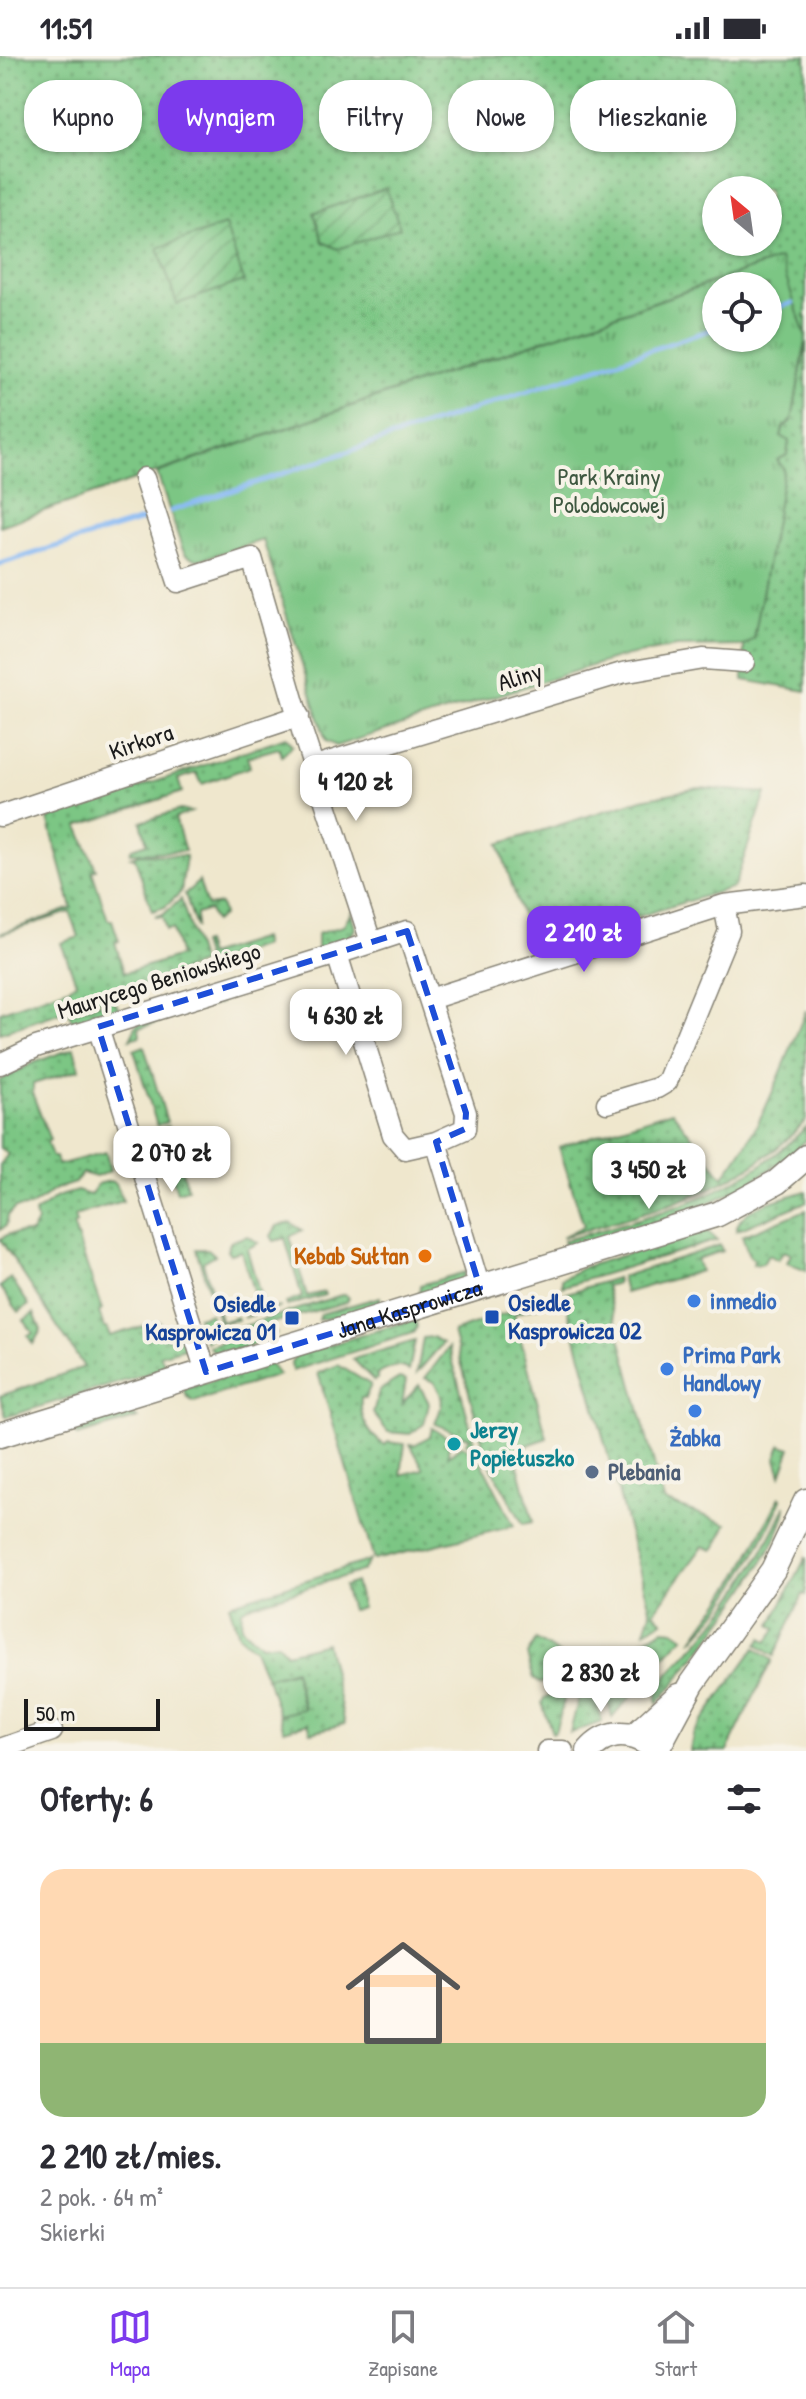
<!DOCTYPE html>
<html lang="pl">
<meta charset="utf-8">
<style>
:root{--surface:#fff;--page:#f2f2f3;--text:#2b2b33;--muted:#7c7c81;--line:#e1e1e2;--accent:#7c3aed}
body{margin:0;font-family:"Patrick Hand",sans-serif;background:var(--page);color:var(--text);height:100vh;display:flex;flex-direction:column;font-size:30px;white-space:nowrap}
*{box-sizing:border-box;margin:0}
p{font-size:26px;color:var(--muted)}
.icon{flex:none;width:44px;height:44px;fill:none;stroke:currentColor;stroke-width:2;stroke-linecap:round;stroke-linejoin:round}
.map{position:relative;height:1695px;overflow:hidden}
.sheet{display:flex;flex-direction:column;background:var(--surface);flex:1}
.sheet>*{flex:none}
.guide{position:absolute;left:24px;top:24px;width:758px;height:72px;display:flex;gap:16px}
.needle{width:52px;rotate:331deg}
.buttons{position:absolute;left:702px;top:120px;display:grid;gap:16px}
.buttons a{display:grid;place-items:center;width:80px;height:80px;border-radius:50%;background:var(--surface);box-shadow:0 2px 6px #0004;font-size:40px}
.scale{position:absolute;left:24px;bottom:20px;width:136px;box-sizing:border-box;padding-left:8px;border:4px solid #1c1c1c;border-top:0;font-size:22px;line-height:28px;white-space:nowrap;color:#1c1c1c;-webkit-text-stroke:6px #f7f3e8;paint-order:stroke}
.price{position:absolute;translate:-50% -68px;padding:0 18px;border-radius:16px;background:#fff;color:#222;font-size:26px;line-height:52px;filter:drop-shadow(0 2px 4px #0008)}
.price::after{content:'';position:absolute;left:50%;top:48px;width:24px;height:18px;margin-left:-12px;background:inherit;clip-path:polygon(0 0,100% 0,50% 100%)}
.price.selected{background:var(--accent);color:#fff}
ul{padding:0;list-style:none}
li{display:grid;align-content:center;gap:16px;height:424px;padding:0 40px}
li+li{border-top:2px solid var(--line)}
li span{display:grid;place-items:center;height:248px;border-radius:24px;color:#555}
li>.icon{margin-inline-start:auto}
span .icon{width:144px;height:144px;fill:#fffc;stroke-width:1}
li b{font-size:34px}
h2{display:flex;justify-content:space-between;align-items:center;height:96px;padding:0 40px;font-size:34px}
.chip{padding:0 28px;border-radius:32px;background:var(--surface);box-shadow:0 2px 6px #0004;font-size:28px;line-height:72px}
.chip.selected{background:var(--accent);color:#fff}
.status{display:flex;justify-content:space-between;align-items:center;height:56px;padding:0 40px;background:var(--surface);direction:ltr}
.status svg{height:22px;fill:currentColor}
.tabs{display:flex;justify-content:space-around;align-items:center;height:112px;border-top:2px solid var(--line);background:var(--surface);font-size:22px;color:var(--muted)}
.tabs a{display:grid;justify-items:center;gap:4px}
.tabs .selected{color:var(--accent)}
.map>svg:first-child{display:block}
.grass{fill:url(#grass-dots);stroke:#4c7150;stroke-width:2;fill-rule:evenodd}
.park{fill:url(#park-tufts);stroke:#4c7150;stroke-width:2;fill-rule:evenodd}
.garden{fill:url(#garden-furrows);stroke:#4c7150;stroke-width:2}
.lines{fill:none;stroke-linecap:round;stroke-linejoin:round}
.stream{stroke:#87b9f4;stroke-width:5}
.minor-casing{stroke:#868274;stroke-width:23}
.tertiary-casing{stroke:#868274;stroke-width:27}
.minor{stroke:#fff;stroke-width:20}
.tertiary{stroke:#fff;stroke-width:24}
.marked{fill:none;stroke:#1d4ed8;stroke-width:6;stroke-dasharray:16 10;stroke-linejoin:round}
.food-dot{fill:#e8710a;stroke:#f7f3e8;stroke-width:3}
.shop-dot{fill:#3f7fe0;stroke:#f7f3e8;stroke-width:3}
.transit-dot{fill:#1a4fb4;stroke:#f7f3e8;stroke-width:3}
.culture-dot{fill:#0f9aa8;stroke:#f7f3e8;stroke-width:3}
.service-dot{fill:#5c6f8a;stroke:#f7f3e8;stroke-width:3}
.labels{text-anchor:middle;stroke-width:8;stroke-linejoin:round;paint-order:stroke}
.park-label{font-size:24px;fill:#3e5840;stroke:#f7f3e8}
.street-label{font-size:24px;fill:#1c1c1c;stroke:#f7f3e8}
.food-label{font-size:24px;font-weight:bold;fill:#c56008;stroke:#f7f3e8;text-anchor:end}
.shop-label{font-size:24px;font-weight:bold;fill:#366cbe;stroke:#f7f3e8;text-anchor:start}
.transit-label{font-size:24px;font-weight:bold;fill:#164399;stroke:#f7f3e8;text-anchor:start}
.culture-label{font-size:24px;font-weight:bold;fill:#0d838f;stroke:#f7f3e8;text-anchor:start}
.service-label{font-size:24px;font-weight:bold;fill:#4e5e75;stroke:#f7f3e8;text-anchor:start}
</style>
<div class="status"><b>11:51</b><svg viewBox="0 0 49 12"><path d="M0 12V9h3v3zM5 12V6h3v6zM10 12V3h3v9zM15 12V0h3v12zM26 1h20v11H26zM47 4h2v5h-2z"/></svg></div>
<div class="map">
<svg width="806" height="1695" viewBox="0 0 806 1695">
<defs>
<pattern id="grass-dots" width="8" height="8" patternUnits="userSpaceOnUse" patternTransform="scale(2)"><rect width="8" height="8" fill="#7cc684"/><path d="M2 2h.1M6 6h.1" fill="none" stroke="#65a06b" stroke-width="1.8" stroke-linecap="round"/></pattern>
<pattern id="park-tufts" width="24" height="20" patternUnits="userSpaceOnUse" patternTransform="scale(2)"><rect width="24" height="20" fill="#7cc684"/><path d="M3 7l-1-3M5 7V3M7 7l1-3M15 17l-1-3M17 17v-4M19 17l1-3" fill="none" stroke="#65a06b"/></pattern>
<pattern id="garden-furrows" width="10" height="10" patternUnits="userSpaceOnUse" patternTransform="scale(2)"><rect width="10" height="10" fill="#7cc684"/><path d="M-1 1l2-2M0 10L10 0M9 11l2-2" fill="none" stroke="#65a06b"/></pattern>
</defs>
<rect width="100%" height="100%" fill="#f7f3e8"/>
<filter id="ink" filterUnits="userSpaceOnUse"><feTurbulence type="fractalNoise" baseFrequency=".0125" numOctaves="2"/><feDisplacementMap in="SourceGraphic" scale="16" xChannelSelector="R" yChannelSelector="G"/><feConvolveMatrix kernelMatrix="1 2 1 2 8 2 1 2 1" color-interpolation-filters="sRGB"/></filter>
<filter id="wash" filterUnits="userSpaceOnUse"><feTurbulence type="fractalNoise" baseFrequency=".006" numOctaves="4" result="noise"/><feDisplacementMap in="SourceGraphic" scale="32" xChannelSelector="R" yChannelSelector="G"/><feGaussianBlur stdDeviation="1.8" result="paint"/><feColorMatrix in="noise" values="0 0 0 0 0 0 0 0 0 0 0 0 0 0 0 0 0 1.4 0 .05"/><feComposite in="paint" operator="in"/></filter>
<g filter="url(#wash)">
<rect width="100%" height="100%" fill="#efe7cd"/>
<path class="grass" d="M0,0H806V282L779,203L0,470ZM716,134H768V186H716Z
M806,286V635L743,624L744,590L754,583L784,413L777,404L787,399L789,385L781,381L783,372L792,364Z
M286,681L293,689L282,700L279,692L247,701L250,711L202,728L197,717L178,723L182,736L78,770L96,813L92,815L108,864H112L119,885L115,886L124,917L180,900L172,873L166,874L162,860L154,861L165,857L181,843L201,908L0,977V956L68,932L76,926L61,887L79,881L70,856L0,878L72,852L48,763Z
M699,732L766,737L734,831L532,893L499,788L642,743Z
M180,754L191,756L175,762L185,795L130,797L132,792L147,787L141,766Z
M140,798L186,800L181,836L165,851L152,855L135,802L131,801Z
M199,825L207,850L220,848L223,859L214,866L209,854L196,858V872L185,838Z
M351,856L355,872L350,883L317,893V878L343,870Z
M262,882L264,890L207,908L201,888L204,887L208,899Z
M220,942L221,947L139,972L140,980L130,983L137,968Z
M113,943L121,955L74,970L69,957Z
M806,954V1064C743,1136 650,1154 562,1181L584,1170L559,1091L672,1055L723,1121C762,1073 783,1011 806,954Z
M144,990L167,1066L157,1070L134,994Z
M74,992L80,1013L33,1028V1039L50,1084L47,1086L52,1101H56L58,1109L106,1096L110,1115L96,1121L82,1117L75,1127L56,1133L30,1151L15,1152L8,1159L6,1170L0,1174V1109L8,1098L0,1092V1024L33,1007Z
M168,1070L188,1133L177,1136L158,1074Z
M806,1071V1084C739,1149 652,1167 566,1194L563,1185C651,1159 741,1140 806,1071Z
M110,1125L115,1127L123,1145L74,1160L76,1168L73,1169L102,1254L99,1256L104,1272H107L110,1280L159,1265L168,1283L185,1276L191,1290L160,1299L167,1312L6,1361L0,1340L84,1311L0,1183L9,1178L31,1177L37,1166L35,1157L57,1141L77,1135L90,1139L98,1128Z
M806,1135V1146L736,1175C740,1148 784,1143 806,1135Z
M806,1154V1215L787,1207L791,1198L784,1195L778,1204L768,1199L763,1208L753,1209L754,1204L749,1200L742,1180Z
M291,1167L302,1174L290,1181L307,1240L324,1236L325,1239L287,1250L286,1247L302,1241L285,1182L274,1185L271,1180L277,1170Z
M701,1176H708L717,1184L562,1231V1223L584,1211Z
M248,1180L258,1187L247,1193L264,1253L281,1251L243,1262L259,1254L241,1195L230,1198L227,1194L231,1185Z
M720,1189L722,1195L696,1203L700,1215L625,1237L621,1221Z
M196,1193H208L215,1199L203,1206L221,1266L237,1261L238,1264L219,1267Z
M465,1216L461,1225L419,1241L420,1229Z
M11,1222L29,1249L19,1256L0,1231Z
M616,1222L617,1227L606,1230L664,1445L727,1468L716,1491L713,1494L703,1490L654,1556L663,1565L645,1575L651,1556L564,1238Z
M345,1238L349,1242L347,1246L226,1280L222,1277Z
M380,1241L382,1252L318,1264L320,1258Z
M545,1244L546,1248L514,1258L547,1382L514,1394L533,1466L523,1468L487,1403L453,1276Z
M34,1257L41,1274L33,1288L28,1280L33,1277L24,1264Z
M210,1257L216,1278L206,1286L197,1261Z
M415,1263L417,1271L413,1277L292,1315L291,1306L296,1299Z
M270,1272L276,1277C256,1284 224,1313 208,1290Z
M433,1281L443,1287L417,1317L423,1282Z
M415,1285L409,1315C401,1306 386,1314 376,1319L378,1322L374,1325L353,1303Z
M449,1291L476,1392L466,1386L470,1382L435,1368C441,1351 447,1346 434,1326L425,1322Z
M270,1308L279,1319L194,1346L187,1341L184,1333Z
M338,1309L371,1329L365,1342H361C359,1361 369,1380 385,1389L388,1386L405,1388L401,1419L424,1413L410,1388L414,1389L430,1380L432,1372L449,1382L448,1400L462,1389L478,1399L514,1470L374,1504L318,1317Z
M399,1322L406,1324L402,1348L419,1329L429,1347L424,1368L410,1378L388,1376L373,1357L379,1335Z
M122,1353L138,1362L77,1380L73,1367Z
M781,1389L791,1392L781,1419L776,1403Z
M780,1441L782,1443C760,1493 730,1547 691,1586L739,1519Z
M786,1449C787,1490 686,1614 657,1648C654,1630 670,1616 683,1603C726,1559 760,1506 786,1449Z
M806,1501V1539L803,1538L774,1600L757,1589L762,1582L767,1586L776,1573L771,1569Z
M370,1504L362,1515L250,1549L242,1554L241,1571L261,1589L277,1587L286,1597L326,1587L345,1668L311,1676L308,1667L284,1674L279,1659L304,1652L294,1614L266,1622L254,1593L238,1579L229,1548Z
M355,1526L362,1552L351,1554L344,1530Z
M664,1573L674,1574L684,1581L657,1609L652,1611L628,1592Z
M536,1584L564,1601L567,1620L540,1627L534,1623L527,1599Z
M755,1592L772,1604L727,1695H690L693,1678Z
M622,1606L646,1617L647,1622L612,1662L603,1626L615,1623Z
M592,1629L602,1666L570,1677L581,1632Z
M566,1636L555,1676L552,1677L542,1647L544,1642Z"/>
<path class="park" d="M780,203L806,282L792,364L783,372L781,380L789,385L787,399L777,404L784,413L754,583L744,590L676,591L617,602L336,690L326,685L263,484L198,504L186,499L182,492L157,417ZM716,230H768V282H716Z
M294,1615L303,1653L279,1659L267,1622Z"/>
<path class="garden" d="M386,132L400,172L338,193L323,186L314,157Z
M225,169L244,225L177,248L158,192Z"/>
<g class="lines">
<path class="stream" d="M768,255L792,247
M171,455L716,272
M0,508L145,463"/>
</g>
</g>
<g filter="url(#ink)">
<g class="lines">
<defs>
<path id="minor" d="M144,422L178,526L252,502L303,678L371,886
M315,710L622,617L703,603L744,606
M0,760L299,660
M407,875L466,1057L465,1073L436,1086L405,1093L393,1079L337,898Z
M430,943L724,849L806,839
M98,971L206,1316
M0,1008L36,991L337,898
M607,1047L657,1032L667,1026L729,875L724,849
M436,1086L480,1232
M0,1693L52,1675
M547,1695H563"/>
<g id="tertiary">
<path id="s1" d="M0,1379L718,1158L777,1126L806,1101"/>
<path d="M634,1680L678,1640"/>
<path d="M589,1695C605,1676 627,1675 647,1687"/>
<path d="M656,1695L692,1628L773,1514L806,1445"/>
</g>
</defs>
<use href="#minor" class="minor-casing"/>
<use href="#tertiary" class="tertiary-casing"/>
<use href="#minor" class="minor"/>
<use href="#tertiary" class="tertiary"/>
</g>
</g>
<path class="marked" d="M407,875L466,1057L465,1073L436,1086L480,1232L206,1316L98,971Z"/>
<circle class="food-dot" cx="425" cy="1200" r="8"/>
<g class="shop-dot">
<circle cx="694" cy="1245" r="8"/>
<circle cx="667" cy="1313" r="8"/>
<circle cx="695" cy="1355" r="8"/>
</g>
<g class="transit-dot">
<rect x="484" y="1253" width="16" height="16" rx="4"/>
<rect x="284" y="1254" width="16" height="16" rx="4"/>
</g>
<circle class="culture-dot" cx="454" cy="1388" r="8"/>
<circle class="service-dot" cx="592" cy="1416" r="8"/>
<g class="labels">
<g class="park-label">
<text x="609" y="429">Park Krainy<tspan x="609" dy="28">Polodowcowej</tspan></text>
</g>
<g class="street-label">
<text transform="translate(520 621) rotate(-17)" y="8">Aliny</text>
<text transform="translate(141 686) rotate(-19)" y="8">Kirkora</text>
<text transform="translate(159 925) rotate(-17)" y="8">Maurycego Beniowskiego</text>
<text dy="8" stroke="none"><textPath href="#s1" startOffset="428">Jana Kasprowicza</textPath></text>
</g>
<g class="food-label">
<text x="409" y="1208">Kebab Sułtan</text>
</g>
<g class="shop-label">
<text x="710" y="1253">inmedio</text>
<text x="683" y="1307">Prima Park<tspan x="683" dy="28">Handlowy</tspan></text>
<text x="695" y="1390" text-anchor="middle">Żabka</text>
</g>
<g class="transit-label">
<text x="508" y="1255">Osiedle<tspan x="508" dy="28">Kasprowicza 02</tspan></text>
<text x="276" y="1256" text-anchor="end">Osiedle<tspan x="276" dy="28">Kasprowicza 01</tspan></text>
</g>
<g class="culture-label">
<text x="470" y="1382">Jerzy<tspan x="470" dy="28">Popiełuszko</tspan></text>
</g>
<g class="service-label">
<text x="608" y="1424">Plebania</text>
</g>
</g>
</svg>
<div class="buttons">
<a><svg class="needle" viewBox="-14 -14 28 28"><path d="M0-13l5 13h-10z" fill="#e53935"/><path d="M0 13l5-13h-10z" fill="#7c7c81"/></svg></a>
<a><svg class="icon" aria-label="locate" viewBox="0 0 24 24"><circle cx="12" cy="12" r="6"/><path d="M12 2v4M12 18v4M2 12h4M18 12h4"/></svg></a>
</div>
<div class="scale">50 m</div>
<b class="price" style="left:356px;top:767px">4 120 zł</b>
<b class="price selected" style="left:584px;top:918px">2 210 zł</b>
<b class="price" style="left:346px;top:1001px">4 630 zł</b>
<b class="price" style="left:172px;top:1138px">2 070 zł</b>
<b class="price" style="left:649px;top:1155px">3 450 zł</b>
<b class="price" style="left:601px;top:1658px">2 830 zł</b>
<div class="guide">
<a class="chip">Kupno</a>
<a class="chip selected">Wynajem</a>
<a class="chip">Filtry</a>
<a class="chip">Nowe</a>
<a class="chip">Mieszkanie</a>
</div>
</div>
<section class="sheet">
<h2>Oferty: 6<svg class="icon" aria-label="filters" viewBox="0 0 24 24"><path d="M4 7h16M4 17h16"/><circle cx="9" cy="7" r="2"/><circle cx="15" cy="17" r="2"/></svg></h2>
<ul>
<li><span style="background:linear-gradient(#ffd9b3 70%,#8fb573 0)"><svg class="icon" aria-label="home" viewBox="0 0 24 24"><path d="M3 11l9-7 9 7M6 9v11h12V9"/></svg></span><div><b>2 210 zł/mies.</b><p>2 pok. · 64 m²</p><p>Skierki</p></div></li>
</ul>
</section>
<nav class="tabs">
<a class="selected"><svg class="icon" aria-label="map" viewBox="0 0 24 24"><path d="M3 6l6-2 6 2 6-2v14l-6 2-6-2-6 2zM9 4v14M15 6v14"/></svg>Mapa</a>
<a><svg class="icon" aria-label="saved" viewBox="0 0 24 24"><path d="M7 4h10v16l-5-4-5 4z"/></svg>Zapisane</a>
<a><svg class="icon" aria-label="home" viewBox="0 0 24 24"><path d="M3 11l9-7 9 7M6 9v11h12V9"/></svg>Start</a>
</nav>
